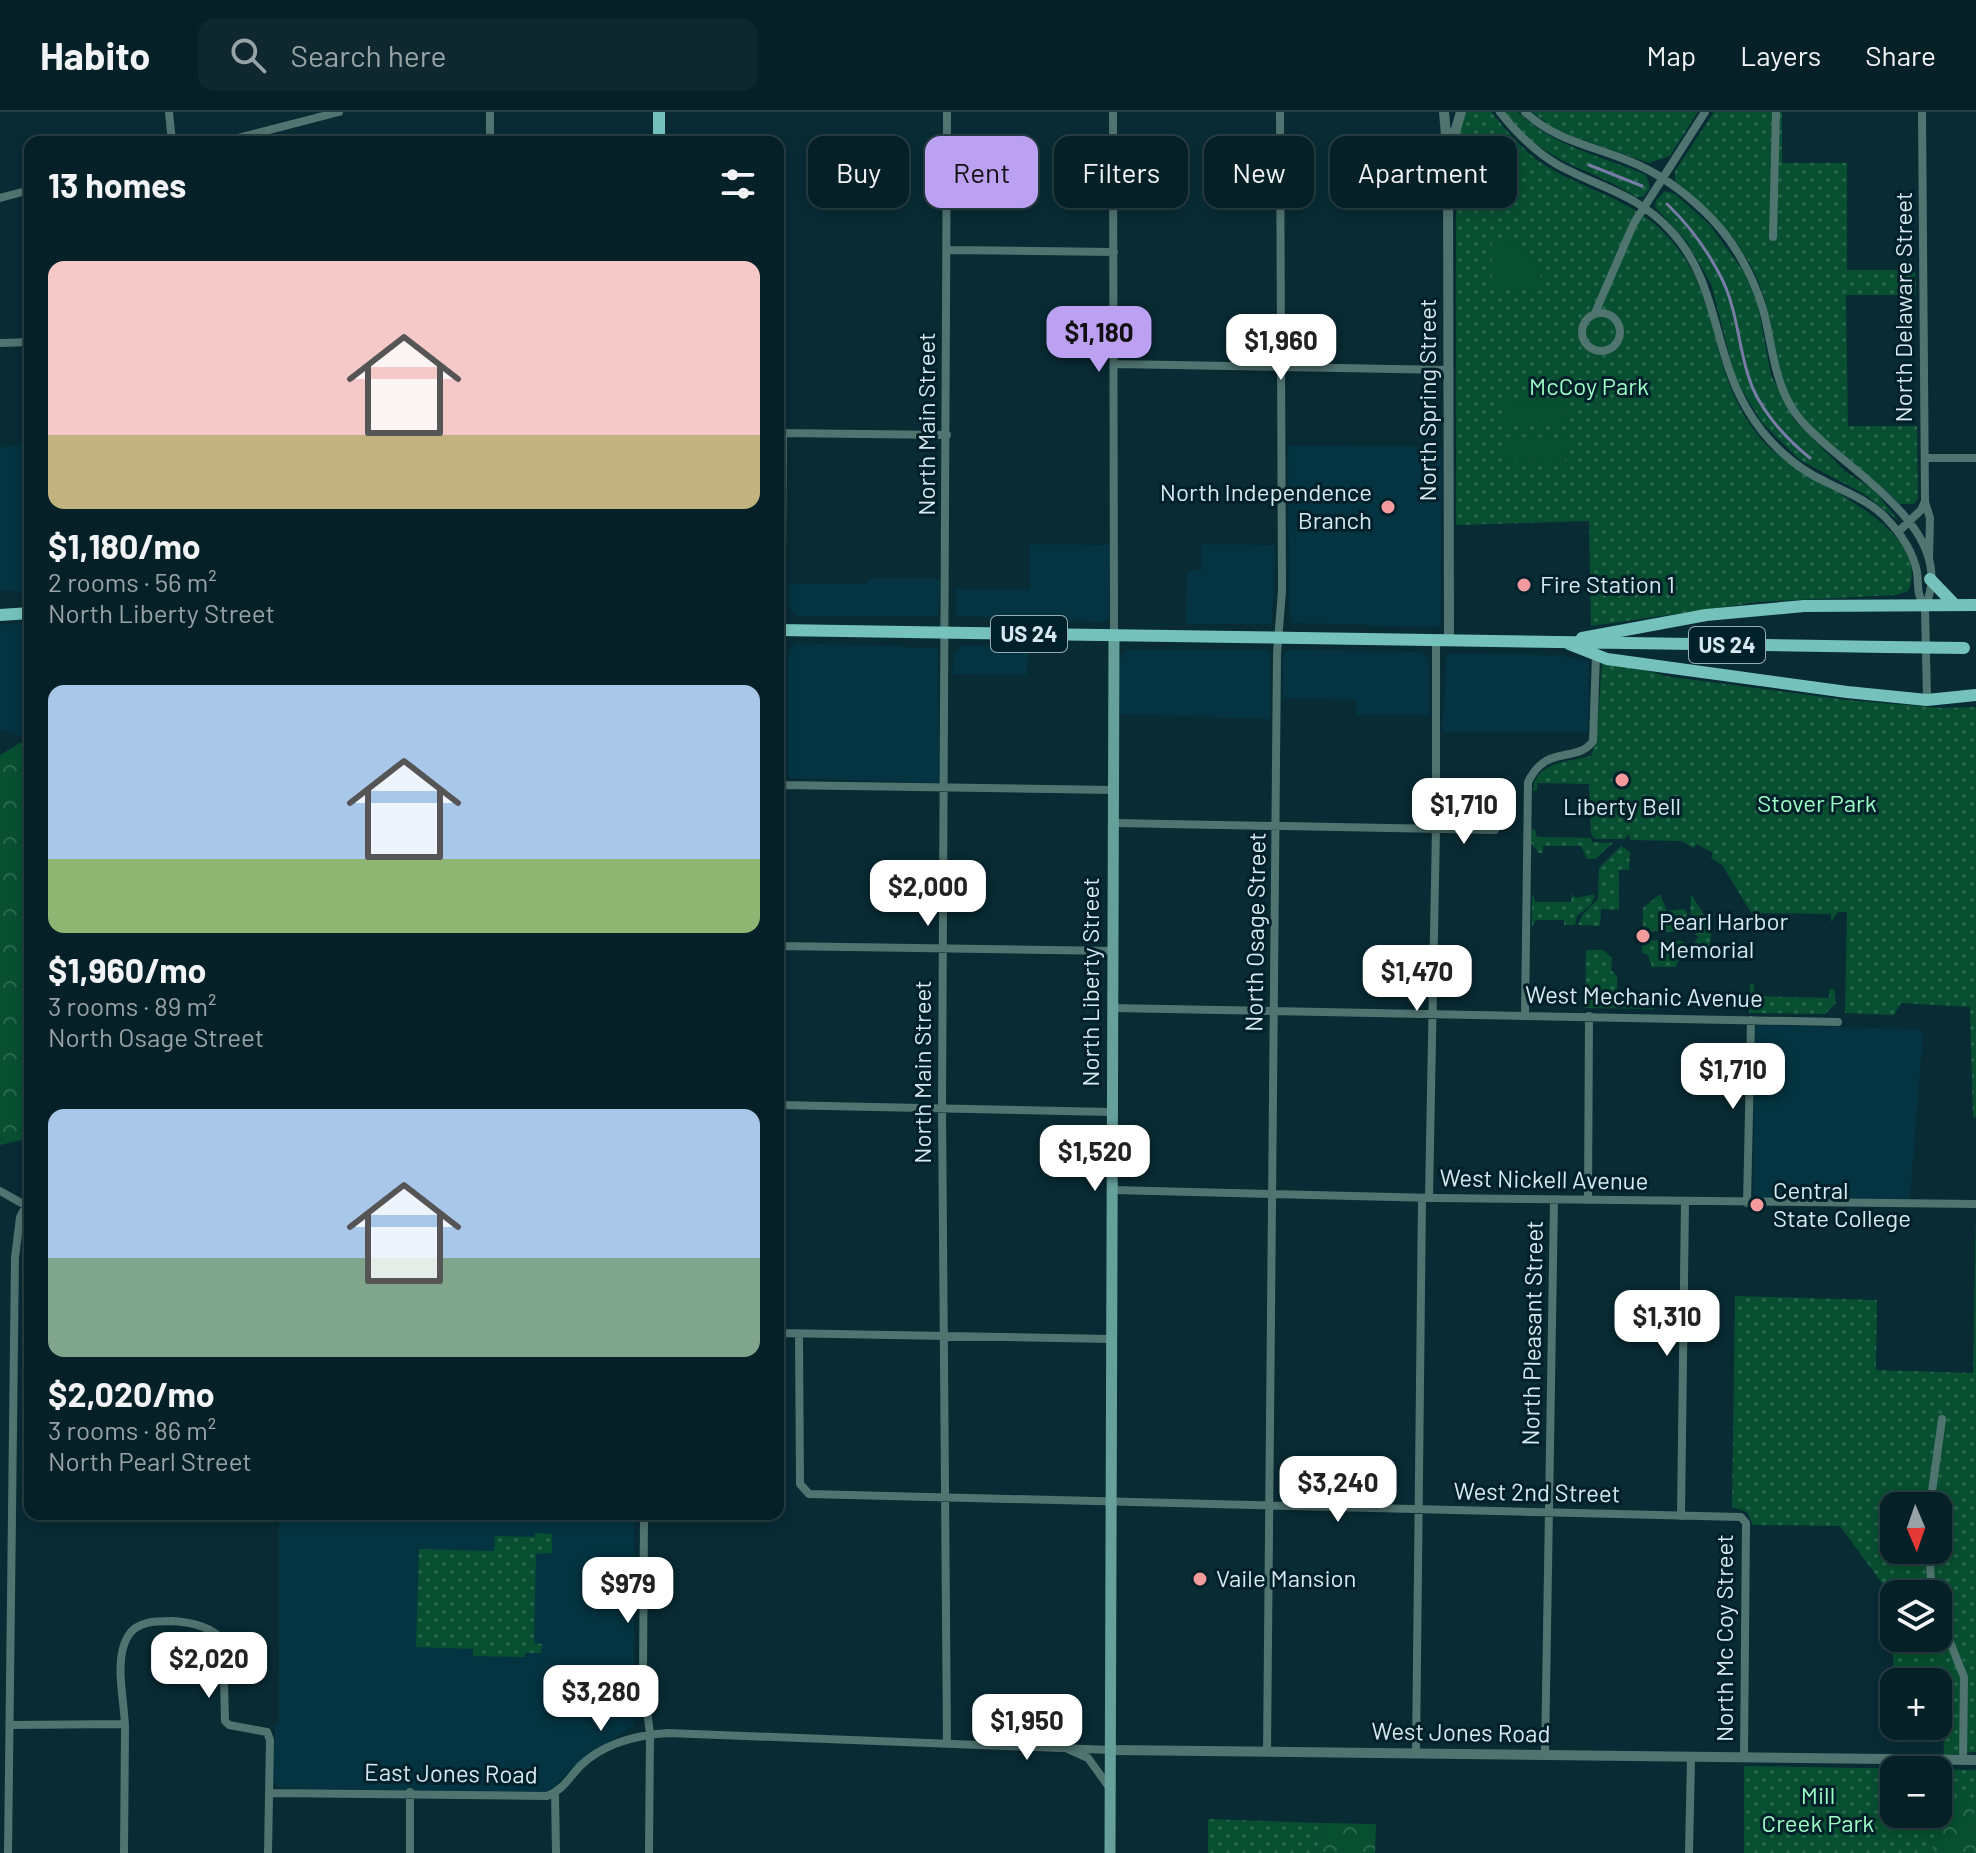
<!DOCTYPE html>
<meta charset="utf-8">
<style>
:root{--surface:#062027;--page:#0f282f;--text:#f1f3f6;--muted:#98a3a7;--line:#273e44;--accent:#bca0f2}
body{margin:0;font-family:Barlow,sans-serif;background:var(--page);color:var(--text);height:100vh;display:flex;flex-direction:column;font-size:30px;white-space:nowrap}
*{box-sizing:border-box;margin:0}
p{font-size:26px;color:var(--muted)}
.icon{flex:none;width:44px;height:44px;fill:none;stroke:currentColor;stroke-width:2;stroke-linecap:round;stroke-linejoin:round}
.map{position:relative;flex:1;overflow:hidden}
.side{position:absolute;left:24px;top:24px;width:760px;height:1384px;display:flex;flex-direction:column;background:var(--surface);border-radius:16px;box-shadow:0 4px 12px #0003,0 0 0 2px var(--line)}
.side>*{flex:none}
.hud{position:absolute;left:808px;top:24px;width:760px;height:72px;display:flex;gap:16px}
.needle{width:52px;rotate:178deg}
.fabs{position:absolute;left:1880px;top:1380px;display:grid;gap:16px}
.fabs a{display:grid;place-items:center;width:72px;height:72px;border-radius:16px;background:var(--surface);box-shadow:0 4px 12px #0003,0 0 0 2px var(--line);font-size:40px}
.price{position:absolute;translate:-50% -68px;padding:0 18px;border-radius:16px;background:#fff;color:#222;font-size:26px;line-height:52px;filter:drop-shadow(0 2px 4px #0008)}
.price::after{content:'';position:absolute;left:50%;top:48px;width:24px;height:18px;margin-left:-12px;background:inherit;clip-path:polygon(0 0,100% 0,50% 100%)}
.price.active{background:var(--accent);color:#111}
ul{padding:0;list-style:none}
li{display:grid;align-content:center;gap:16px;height:424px;padding:0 24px}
li span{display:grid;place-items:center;height:248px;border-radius:16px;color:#555}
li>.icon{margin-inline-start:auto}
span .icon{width:144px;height:144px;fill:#fffc;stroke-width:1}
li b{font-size:34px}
h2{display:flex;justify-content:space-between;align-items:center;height:96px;padding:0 24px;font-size:34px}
.pill{padding:0 28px;border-radius:16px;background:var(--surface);box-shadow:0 4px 12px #0003,0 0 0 2px var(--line);font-size:28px;line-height:72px}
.pill.active{background:var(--accent);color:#111}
header{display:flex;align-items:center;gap:48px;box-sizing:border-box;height:112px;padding:0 40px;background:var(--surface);border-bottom:2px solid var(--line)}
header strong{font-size:38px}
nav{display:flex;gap:44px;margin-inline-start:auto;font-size:28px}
.search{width:560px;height:72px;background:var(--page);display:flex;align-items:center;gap:20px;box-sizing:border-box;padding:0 28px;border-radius:16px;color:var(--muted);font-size:30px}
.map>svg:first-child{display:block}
.built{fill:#043441}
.grass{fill:url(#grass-dots);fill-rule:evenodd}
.forest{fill:url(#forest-crowns)}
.garden{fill:#074f30}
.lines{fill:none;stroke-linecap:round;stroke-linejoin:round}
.stream{stroke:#787ca6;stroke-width:3}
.minor{stroke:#507470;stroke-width:8}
.tertiary{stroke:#507470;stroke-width:10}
.secondary{stroke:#65a09b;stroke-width:11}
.primary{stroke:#75c2bc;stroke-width:12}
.primary-bridge{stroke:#75c2bc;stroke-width:12}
.poi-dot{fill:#f59b9d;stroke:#00212a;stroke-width:3}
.labels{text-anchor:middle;stroke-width:6;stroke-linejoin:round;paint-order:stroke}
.shield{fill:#00212a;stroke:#96adb5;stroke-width:2}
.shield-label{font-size:22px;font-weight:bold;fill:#d7e9f0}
.street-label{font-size:24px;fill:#d7e9f0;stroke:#00212a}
.park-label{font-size:24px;fill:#9cfdc5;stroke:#00212a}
.poi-label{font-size:24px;fill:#d7e9f0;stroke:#00212a;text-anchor:start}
</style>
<header>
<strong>Habito</strong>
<div class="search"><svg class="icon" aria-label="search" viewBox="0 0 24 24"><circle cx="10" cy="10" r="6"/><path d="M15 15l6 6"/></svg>Search here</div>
<nav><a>Map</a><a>Layers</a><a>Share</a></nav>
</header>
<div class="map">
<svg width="1976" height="1741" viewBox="0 0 1976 1741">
<defs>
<pattern id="grass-dots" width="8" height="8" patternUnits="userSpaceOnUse" patternTransform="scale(2)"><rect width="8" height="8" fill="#074f30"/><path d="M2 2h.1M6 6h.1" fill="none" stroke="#2a684e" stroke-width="1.8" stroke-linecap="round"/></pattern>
<pattern id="forest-crowns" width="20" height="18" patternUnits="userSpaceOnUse" patternTransform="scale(2)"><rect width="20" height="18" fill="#074f30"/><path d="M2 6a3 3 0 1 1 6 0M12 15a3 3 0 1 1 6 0" fill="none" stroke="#2a684e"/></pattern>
</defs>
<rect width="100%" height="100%" fill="#082b34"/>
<path class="built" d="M30,334V479H0V335Z
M1288,334L1441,335V512L1433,515L1293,511L1289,496Z
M1030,432L1110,433L1109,506L1106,510L956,504L955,477H1030Z
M1201,432L1276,433L1272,512H1186L1187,459L1201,458Z
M867,467H940L938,504H797L789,497V472H867Z
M30,510V625L26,626L0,617V513Z
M794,531L938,536L940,671L788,666V542Z
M961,534L1028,535L1027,563L952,562L954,543Z
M1125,538H1267L1270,543V607L1120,602L1119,550Z
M1290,538L1422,540L1429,548V603H1356V588L1283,586V547L1285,540Z
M1447,542L1559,543L1589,549L1588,620H1442Z
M1758,913L1916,917L1923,922L1910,1087L1757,1086L1753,1083L1755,917Z
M279,1402H634V1613L576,1652L553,1676L542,1681L281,1676L275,1672L273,1664L275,1613H279Z"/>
<path class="grass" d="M1466,0H1491C1507,19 1522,38 1543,52C1584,79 1633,86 1668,125C1727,187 1704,271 1770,336C1804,370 1936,415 1908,479L1896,483L1759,490L1591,514L1589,409L1456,413V31Z
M1504,0H1518C1555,36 1600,43 1646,63L1650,76L1643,85H1636C1583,51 1549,56 1504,0Z
M1532,0H1697V1L1670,44L1649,51L1557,19Z
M1714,0H1782V51H1847V158H1915L1916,183H1846L1848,314H1917L1918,387L1914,392H1900C1864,353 1810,332 1786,281C1774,255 1773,224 1767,197C1756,143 1715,103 1675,69V59Z
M1665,79L1675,82L1709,112L1744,160L1758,193L1771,263L1794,308L1846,360L1873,377L1899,409L1864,382L1800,348L1762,311L1736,268L1711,172L1687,130L1655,95L1656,88Z
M1602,551L1646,558L1665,564L1847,588L1943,596L1976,595V1005H1973L1970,895L1901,891L1894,903L1845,901L1847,800H1838L1831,810V802L1755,801L1754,805L1722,753L1711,746L1713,741L1697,732L1694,736L1681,729L1630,728L1629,722L1625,727H1595L1591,722L1589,672L1537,671V678L1533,679C1534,651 1569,649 1591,644L1596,629Z
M1535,717L1537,725L1591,726L1592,730L1613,731L1595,747H1587L1581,734H1543V741H1539L1531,731V718Z
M1621,734L1630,740L1629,758H1619V798L1601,797L1600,814L1578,813L1582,803L1598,787L1599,756Z
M1532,782L1536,790H1571L1572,782L1576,786L1595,782L1591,793L1577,804L1575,813H1564V808H1536L1532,815Z
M1660,782L1667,799L1683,797L1687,800V817L1682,820L1643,819V796Z
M1691,782L1712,816L1709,839H1689L1698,825L1690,814Z
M1642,828L1681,829L1686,832V838L1681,841L1676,855H1652L1648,843L1642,841Z
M1586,838H1603L1612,846L1611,858L1617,864V891L1648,892L1655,897L1585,896Z
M1750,872H1754V884L1829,886V878L1834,877L1836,891L1825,902L1749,901Z
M1976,1099V1640L1944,1643L1941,1566H1894L1890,1482L1840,1414L1753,1413L1747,1400L1732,1395L1735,1184L1877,1188L1876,1258L1973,1261ZM1894,1394H1938V1438H1894ZM1894,1482H1938V1526H1894Z
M535,1421L552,1422V1441L536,1442L534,1531L542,1532L541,1541H525V1545L473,1544V1537L416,1535L419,1437L494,1439L495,1424L534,1425Z
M1744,1654L1976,1658V1741H1744ZM1894,1658H1938V1702H1894Z
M1208,1707L1322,1711L1317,1741H1208Z"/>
<path class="forest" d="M30,625V1026L0,1033V643Z
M1959,1677L1970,1680L1976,1741H1929C1943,1720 1945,1695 1959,1677Z
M1322,1711L1376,1712L1375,1741H1317Z"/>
<path class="garden" d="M1492,128C1523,127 1542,149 1543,179L1492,175Z
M1505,289L1566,290L1565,313H1505Z
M1505,325L1566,326L1565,350L1505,349Z"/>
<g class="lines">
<path class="stream" d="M1589,53L1642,74
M1667,92C1690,114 1708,139 1722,167C1737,198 1738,231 1748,263C1757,295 1785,326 1810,346"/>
<path class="minor" d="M169,0L172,30
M490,0V30
M947,0L942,996L947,1631
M1113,0L1114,524
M1500,0C1517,22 1534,39 1558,53C1600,76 1638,82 1672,120C1718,170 1713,240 1747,297C1765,328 1793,355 1826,370C1846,380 1867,388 1883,403C1898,418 1913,439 1917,460C1919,475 1916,482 1925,494
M1525,0C1554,28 1593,34 1629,49C1657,60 1682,78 1704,99C1732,125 1752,161 1763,197C1773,235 1774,275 1799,306C1839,356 1961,414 1925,495L1927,588
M222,30L339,0
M0,86L30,78
M1773,125L1776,0
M947,138L1114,140
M1582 220a19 19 0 1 1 38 0a19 19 0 1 1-38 0Z
M1595,201L1634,111L1705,0
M0,231L30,230
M1115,252L1448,258
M780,321L947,323
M1925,346H1976
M1925,390L1930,406L1929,447
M1898,420L1921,398L1925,389L1922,0
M779,673L1114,678
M1114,711L1495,718
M778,834L1113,839
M1113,896L1838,910
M1525,902L1528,670C1547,631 1577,652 1593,629L1596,543
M778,937L783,321
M778,993L1112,1000
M1112,1078L1435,1086L1976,1092
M0,1079L25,1093
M1429,1086L1436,716V529
M1588,1088L1589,904
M1747,1091L1751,908
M778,1221L1111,1227
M799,1222L800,1372L809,1382L1741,1405L1746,1411L1744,1646
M1930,1394L1942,1307
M644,1402L643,1566L650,1622L649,1741
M1681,1404L1685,1090
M1929,1438L1932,1482
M1938,1500L1964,1565L1963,1648
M10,1613L125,1612
M1068,1637L1088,1646L1109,1675
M1267,1640L1277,542L1282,479L1280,0
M1416,1641L1422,1086
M1545,1642L1554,1088
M270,1681L547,1684C563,1678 569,1666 580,1654C604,1631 636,1623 668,1621L1111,1638
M555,1681L556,1741
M8,1741L15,1146L20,1105L30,1086
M124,1741C124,1700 125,1658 125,1617C125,1589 113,1549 128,1524C137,1509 156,1509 172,1509C191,1510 210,1514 223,1528L225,1609L229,1613L267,1620L270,1628L268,1741
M410,1741V1680
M1689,1741L1691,1646"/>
<path class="tertiary" d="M1444,0L1448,46L1449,529
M1450,37L1461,0
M1111,1638L1976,1648"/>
<path class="secondary" d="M1110,1741L1114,524"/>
<path class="primary" d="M659,0V30
M1930,467L1955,493
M0,503L30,501
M778,518L1887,535
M1582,526L1706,503L1804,494L1976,493
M1569,532L1607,547L1847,580L1927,588L1976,583"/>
<path class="primary-bridge" d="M1887,535L1964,536"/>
</g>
<g class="poi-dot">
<circle cx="1388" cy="395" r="8"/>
<circle cx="1524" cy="473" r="8"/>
<circle cx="1622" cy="668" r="8"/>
<circle cx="1643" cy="824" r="8"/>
<circle cx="1757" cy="1093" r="8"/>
<circle cx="1200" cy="1467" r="8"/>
</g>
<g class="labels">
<g class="shield">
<rect x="991" y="504" width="76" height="36" rx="6"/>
<rect x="1689" y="515" width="76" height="36" rx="6"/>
</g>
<g class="shield-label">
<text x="1029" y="530">US 24</text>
<text x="1727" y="541">US 24</text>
</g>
<g class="street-label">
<text transform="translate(1904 195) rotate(-90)" y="8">North Delaware Street</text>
<text transform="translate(1428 288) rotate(-90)" y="8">North Spring Street</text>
<text transform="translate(927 312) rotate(-90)" y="8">North Main Street</text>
<text transform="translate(1256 820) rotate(-89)" y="8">North Osage Street</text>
<text transform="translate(1091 870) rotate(-90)" y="8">North Liberty Street</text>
<text transform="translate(1644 885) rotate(1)" y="8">West Mechanic Avenue</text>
<text transform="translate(923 960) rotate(-90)" y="8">North Main Street</text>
<text transform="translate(1544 1068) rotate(1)" y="8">West Nickell Avenue</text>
<text transform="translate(1533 1221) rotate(-89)" y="8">North Pleasant Street</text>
<text transform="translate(1537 1381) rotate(1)" y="8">West 2nd Street</text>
<text transform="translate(1725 1526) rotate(-90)" y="8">North Mc Coy Street</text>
<text transform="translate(1461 1621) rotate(1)" y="8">West Jones Road</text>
<text transform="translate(451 1662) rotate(1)" y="8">East Jones Road</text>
</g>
<g class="park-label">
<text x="1589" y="283">McCoy Park</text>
<text x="1817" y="700">Stover Park</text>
<text x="1818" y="1692">Mill<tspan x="1818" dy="28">Creek Park</tspan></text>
</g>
<g class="poi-label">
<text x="1372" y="389" text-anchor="end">North Independence<tspan x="1372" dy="28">Branch</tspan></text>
<text x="1540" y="481">Fire Station 1</text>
<text x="1622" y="703" text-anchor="middle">Liberty Bell</text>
<text x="1659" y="818">Pearl Harbor<tspan x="1659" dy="28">Memorial</tspan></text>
<text x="1773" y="1087">Central<tspan x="1773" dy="28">State College</tspan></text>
<text x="1216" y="1475">Vaile Mansion</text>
</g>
</g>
</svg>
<div class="fabs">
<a><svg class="needle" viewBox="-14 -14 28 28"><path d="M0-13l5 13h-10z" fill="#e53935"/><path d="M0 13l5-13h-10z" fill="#98a3a7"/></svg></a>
<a><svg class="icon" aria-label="layers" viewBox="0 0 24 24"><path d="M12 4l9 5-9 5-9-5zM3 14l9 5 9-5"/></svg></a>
<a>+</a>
<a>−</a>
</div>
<b class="price active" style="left:1099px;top:262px">$1,180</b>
<b class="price" style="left:1281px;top:270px">$1,960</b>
<b class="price" style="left:1464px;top:734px">$1,710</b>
<b class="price" style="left:928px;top:816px">$2,000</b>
<b class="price" style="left:1417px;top:901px">$1,470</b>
<b class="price" style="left:1733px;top:999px">$1,710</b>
<b class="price" style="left:1095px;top:1081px">$1,520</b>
<b class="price" style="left:1667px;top:1246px">$1,310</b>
<b class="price" style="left:1338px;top:1412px">$3,240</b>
<b class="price" style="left:628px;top:1513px">$979</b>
<b class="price" style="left:209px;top:1588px">$2,020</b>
<b class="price" style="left:601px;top:1621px">$3,280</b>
<b class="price" style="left:1027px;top:1650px">$1,950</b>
<div class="hud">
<a class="pill">Buy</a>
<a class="pill active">Rent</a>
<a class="pill">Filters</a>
<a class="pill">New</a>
<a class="pill">Apartment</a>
</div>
<section class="side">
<h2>13 homes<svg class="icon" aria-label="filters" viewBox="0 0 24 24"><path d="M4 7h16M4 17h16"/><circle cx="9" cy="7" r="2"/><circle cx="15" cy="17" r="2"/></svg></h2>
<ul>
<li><span style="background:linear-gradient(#f6c9c9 70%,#c2b280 0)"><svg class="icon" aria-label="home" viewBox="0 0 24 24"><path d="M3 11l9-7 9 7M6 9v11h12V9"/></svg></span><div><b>$1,180/mo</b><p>2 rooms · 56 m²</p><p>North Liberty Street</p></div></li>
<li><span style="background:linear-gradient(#a9c7e8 70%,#8fb573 0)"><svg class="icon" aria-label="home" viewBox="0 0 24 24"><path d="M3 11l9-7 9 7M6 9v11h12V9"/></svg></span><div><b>$1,960/mo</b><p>3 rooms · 89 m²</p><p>North Osage Street</p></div></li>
<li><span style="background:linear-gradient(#a9c7e8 60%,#7fa58c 0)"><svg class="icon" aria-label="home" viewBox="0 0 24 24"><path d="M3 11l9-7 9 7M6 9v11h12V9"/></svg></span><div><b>$2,020/mo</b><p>3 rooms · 86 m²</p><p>North Pearl Street</p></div></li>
</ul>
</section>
</div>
